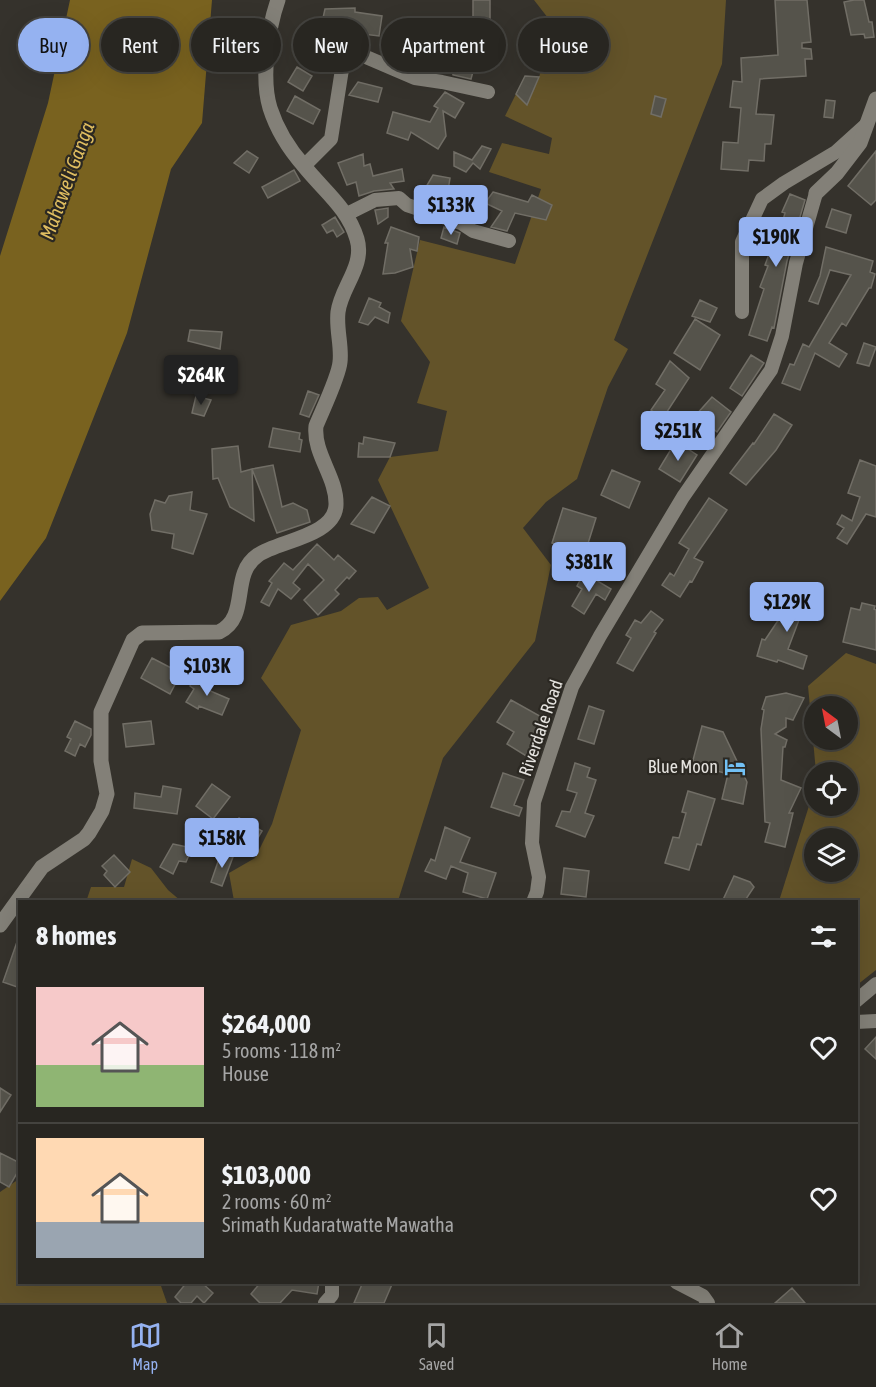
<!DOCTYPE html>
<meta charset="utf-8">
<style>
:root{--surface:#282621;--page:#34322e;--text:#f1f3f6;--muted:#a5a5a5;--line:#44433f;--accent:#95b2f1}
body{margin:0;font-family:"Asap Condensed",sans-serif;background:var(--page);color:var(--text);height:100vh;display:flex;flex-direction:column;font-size:22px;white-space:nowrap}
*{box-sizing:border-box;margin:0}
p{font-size:20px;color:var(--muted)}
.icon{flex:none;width:33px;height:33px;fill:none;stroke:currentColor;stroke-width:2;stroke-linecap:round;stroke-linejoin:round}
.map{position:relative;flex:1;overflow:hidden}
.drawer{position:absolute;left:18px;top:900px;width:840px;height:384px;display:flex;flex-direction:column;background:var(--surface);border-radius:0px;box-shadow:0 6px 24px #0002,0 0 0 2px var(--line)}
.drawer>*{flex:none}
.banner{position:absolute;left:18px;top:18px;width:840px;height:54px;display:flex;gap:12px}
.needle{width:39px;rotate:328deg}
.controls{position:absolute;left:804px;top:696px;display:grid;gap:12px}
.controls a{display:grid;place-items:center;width:54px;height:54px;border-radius:50%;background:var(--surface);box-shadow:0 6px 24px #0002,0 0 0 2px var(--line);font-size:30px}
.price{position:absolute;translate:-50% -51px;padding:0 14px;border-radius:6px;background:var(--accent);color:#111;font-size:20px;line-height:39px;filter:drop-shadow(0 2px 3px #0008)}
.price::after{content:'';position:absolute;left:50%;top:36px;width:18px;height:14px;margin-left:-9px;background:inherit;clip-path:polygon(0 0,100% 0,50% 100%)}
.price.active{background:#222;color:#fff}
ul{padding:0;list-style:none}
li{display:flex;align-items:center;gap:18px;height:150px;padding:0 18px}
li+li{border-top:2px solid var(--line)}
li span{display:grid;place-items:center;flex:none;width:168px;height:120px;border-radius:0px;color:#555}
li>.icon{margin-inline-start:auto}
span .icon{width:72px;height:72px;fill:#fffc;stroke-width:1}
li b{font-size:26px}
h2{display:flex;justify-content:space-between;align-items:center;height:72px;padding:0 18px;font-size:26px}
.tag{padding:0 21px;border-radius:27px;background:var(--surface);box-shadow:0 6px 24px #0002,0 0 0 2px var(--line);font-size:21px;line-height:54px}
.tag.active{background:var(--accent);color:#111}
.dock{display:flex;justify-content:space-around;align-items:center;height:84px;border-top:2px solid var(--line);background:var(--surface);font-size:16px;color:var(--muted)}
.dock a{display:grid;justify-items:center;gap:3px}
.dock .active{color:var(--accent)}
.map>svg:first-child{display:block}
.green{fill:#635329;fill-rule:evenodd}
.water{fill:#79621f}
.building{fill:#55534b;stroke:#716e66;stroke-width:1.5}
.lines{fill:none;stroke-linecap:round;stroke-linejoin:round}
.street{stroke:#838078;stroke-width:14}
.secondary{stroke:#838078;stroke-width:15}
.labels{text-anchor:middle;stroke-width:4.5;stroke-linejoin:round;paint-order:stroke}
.street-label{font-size:18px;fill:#e5e3df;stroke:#2b2822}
.poi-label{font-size:18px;fill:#e5e3df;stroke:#2b2822;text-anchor:end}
.water-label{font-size:20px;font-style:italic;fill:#dfbd60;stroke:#2b2822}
</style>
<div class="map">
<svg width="876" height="1303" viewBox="0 0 876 1303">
<rect width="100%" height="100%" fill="#35322c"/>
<path class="green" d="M534,0H726L722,64L614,340L628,349L608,387L577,479L546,502L523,528L551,565L535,641L443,758L398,901H234L229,873L255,858L272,824L301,730L261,678L291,625L341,611L359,598L378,597L387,610L429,588L378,480L390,457L438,451L447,411L417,403L430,362L401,321L420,240L515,264L541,189L489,172L502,143L549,154L552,138L505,116L516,94L527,105L539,77L555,27Z
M846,653L876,664V970L857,985L856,902L779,901L814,790V806H848V772H816L808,686ZM848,706V740H814V706ZM814,838H848V872H814Z
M132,859L151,868L168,890L181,901L86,902L91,887H124Z
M19,1179L20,1282L160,1283L167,1303H0V1192Z"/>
<path class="water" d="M70,0H212L202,123L171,169L127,333L46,538L0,601V256L48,103Z"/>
<path class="building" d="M473,0H490V23L493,24L491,46L483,65L475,64L471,79L453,75L451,56L456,59L458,46L467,47L469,22H473Z
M775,0H807L811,42L802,43V48L811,49L812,59H805L806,76L760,79L756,114L774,115L771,144H765L764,161L749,160L748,171L721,169L723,142L738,143L741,108L730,107L733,81L742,82L741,58L778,55Z
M854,0H864L869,22H872L874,37L865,38L864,34L851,35L844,2Z
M355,8V12L382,16L379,36L363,34L319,36L325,9Z
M548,26L558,34L542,54L532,46Z
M312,39L329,49L324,61L306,54Z
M429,43L443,51L429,67L417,57Z
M297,67L312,76L303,91L288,82Z
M525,76L539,77L527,105L516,94Z
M358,82L382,88L378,102L349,95Z
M445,92L464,103L455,118L443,111L446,136L438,149L411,132L408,140L387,133L393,112L430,122L438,108L434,106Z
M295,96L320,110L313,124L287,111Z
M655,96L666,99L661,117L651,114Z
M826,100L835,101L833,118L824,117Z
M482,146L491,149L480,169L473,163L466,172L454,166V152L472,160Z
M247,151L258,158L249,173L234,163Z
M876,151V200L871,205L848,186Z
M363,154L364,166L370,164L373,176L402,169L404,181L390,183L394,189L374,191L359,196L356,182L347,185L338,163Z
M294,170L300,181L268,198L262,187Z
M433,175L450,178L447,197L426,187Z
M493,192L528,202L532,195L552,205L546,220L515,213L507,231L491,227L502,211L485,203Z
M790,194L805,200L787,261L774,328L772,327L767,341L749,335L764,289L760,287L768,266L765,265L771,249L754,244L757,232L778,238L785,213L782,212Z
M388,208V217L378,224L375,210Z
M832,209L851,215L846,233L826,227Z
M335,217L344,232L337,237L333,230L327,233L322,225Z
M391,227L419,237L417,251L410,249L413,267L395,273L383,274L388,243H385Z
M444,227L460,233L457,244L441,238Z
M826,247L873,261L870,272L875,274L871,288H869L846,326L842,323L829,343L847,354L839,367L815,353L800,390L782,383L790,364L794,365L803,344L809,347L851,275L830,270L818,304L809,301L820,276Z
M369,298L381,303L379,307L390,313L388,323L375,317L368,325L359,322Z
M700,300L717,308L710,322L692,316Z
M695,319L720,335L700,370L674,353Z
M190,330L222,332L220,349L188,341Z
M864,343L876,347L869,366L857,363Z
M751,355L764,363L742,396L730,388Z
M670,361L689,378L663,418L651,410L665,390L656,384Z
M199,363L196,382L183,380L184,365Z
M308,391L319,395L309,417L300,414Z
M196,396L211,400L204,416L192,413Z
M712,397L731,412L717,432L696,415Z
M774,414L792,425L776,450L746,485L730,473L753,443L754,444Z
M273,428L300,433L299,439L302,440L300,452L269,447Z
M364,437L395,443L390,457H358L359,443L363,444Z
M676,441L697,455L680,482L659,469Z
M238,446L241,472L252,469L254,521L230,507L218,478L213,479L212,449Z
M860,460L876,466V517L866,514L847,544L837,538L844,528L837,524L842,515L852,521L860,497L848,493Z
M273,465L282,507L293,503L307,510L310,522L277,533L252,469Z
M612,470L640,482L629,508L601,495Z
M192,492L190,510L207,514L193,554L172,548L174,534L152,530L150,514L155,500L165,503L169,496Z
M372,497L390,506L374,533L351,524Z
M709,498L727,510L694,558L703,562L692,582L690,581L680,597L662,585L670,573L674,576L689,549L679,543Z
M563,508L596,518L585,553L552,543Z
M317,544L334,560L338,555L356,571L349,579L347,577L335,590L339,594L318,615L304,600L324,580L308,564L293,583L300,589L291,599L278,589L269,606L261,602L272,583L269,581L284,563L293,570Z
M584,573L611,589L605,600L596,594L584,614L572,606L582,589L577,586Z
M805,586L812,606L808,614L802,612L788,649L807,656L803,669L778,660L777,662L757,656L762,639L765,640L779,619H783L790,592L800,596Z
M862,603L875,606L874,609L876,610V650L843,642L851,608L860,610Z
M651,611L663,620L654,632L656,633L633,671L617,663L631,638L626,635L635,620L641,623Z
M152,658L181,673L170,694L141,678Z
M203,677L213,682L208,690L229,699L222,715L199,706L198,709L186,702L194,689L190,686L194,678L200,682Z
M786,693L804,698L793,720L786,718V727L775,734L787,740L785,747H783L781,780L801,788L789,813H793L785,847L765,842L770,823L765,822L761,729L764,710L762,709L766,697Z
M511,700L547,720L536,762L507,744L514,732L497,722Z
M589,706L604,711L594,744L578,739Z
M75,721L91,729V735L85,747L80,744L75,756L65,751L71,739L67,737Z
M151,721L154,744L126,747L123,724Z
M702,726L723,732L747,782L743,804L722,799L728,774L692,764Z
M575,763L590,768L587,777L596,780L585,813L594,816L585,837L556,826L562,811L570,812L577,793L567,790Z
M503,773L524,780L514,805L522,808L519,816L491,807Z
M212,784L230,797L213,819L196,806Z
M163,786L181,789L177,814L134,808L135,793L161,797Z
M688,791L715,799L701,845L697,844L689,870L665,863L673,837L679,838L686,813L682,812Z
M239,818L262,831L252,848L229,834Z
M445,827L470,838L460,862L496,873L487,899L463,892L468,873L451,866L446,879L425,871L431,859L435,861Z
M173,844L192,848L186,862L179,861L173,874L160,867Z
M221,853L233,857L222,886L211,882Z
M114,855L130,872L115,887L104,875L107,871L102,866Z
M564,868L589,871L586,897L561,894Z
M734,876L750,882L754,887L744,902H722Z
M18,939H20V988L3,982Z
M876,1037V1059L865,1049Z
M0,1088L11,1095L0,1112Z
M0,1153L20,1163V1168L9,1187L0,1182Z
M187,1282H201L213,1293L204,1303L197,1296L191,1303H181L175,1297Z
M261,1282H319L317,1294L292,1290L280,1303H260L251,1294Z
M363,1282H393L384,1303H354Z
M792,1288L805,1303H775Z"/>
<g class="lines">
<path class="street" d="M304,166L331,139L343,63L349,54H359L415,78L442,82L488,92
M347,214L375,200L399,198L407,205L461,223L473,231L509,241
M742,312V242L762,199L784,183L836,152L867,124
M533,902L537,892L539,877L532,843L534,802L572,687L600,636L683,497L771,370L782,336L796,263L816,193
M856,1001L876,984
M856,1022L876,1021
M676,1282L703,1296L708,1303
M325,1303L332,1295V1282"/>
<path class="secondary" d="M816,193L837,173L860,143L876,99
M0,925L42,867L84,839L89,833L102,811L107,794L101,761V712L133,640L142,633L219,632C251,616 229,575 258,555C278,541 335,536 336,505C337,477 313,454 316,426C322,411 339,376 340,362C342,346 336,329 338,312C341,287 365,266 357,239C348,208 324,191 304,166C289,149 277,130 270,108C261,79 268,28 278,0"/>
</g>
<defs>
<symbol id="hotel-bare" viewBox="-9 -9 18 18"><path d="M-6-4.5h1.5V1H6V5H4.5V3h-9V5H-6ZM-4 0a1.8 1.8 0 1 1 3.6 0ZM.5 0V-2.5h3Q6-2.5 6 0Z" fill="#72c1f5" stroke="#2b2822" stroke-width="2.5" paint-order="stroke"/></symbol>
</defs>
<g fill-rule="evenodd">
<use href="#hotel-bare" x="720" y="752" width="30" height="30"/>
</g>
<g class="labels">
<g class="street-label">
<text transform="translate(541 728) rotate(-71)" y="6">Riverdale Road</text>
</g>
<g class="poi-label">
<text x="718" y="773">Blue Moon</text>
</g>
<g class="water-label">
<text transform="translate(67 181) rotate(-70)" y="7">Mahaweli Ganga</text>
</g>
</g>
</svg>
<div class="controls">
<a><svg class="needle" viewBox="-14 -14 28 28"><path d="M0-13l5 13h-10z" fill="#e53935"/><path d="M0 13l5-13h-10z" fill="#a5a5a5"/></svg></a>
<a><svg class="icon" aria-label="locate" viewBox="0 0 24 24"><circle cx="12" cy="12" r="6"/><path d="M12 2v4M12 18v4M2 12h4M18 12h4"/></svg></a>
<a><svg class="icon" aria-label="layers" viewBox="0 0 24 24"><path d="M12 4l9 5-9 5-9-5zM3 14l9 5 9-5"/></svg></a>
</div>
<b class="price" style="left:451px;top:236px">$133K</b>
<b class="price" style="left:776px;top:268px">$190K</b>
<b class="price active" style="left:201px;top:406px">$264K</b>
<b class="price" style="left:678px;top:462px">$251K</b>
<b class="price" style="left:589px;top:593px">$381K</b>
<b class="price" style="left:787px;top:633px">$129K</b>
<b class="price" style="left:207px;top:697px">$103K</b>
<b class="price" style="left:222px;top:869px">$158K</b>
<div class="banner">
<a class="tag active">Buy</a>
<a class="tag">Rent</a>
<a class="tag">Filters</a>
<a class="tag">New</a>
<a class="tag">Apartment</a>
<a class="tag">House</a>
</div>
<section class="drawer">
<h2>8 homes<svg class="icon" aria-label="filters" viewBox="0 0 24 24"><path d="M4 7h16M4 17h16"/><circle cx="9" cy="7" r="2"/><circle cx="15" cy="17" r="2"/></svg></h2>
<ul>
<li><span style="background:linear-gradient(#f6c9c9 65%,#8fb573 0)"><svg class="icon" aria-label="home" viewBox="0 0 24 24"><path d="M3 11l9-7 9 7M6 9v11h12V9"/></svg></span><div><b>$264,000</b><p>5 rooms · 118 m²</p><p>House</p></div><svg class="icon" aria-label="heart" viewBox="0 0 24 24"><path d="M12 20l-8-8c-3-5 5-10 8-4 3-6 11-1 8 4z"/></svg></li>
<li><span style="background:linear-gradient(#ffd9b3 70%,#9aa5b1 0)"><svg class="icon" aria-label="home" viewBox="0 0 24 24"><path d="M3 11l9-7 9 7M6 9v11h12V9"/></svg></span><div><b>$103,000</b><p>2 rooms · 60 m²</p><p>Srimath Kudaratwatte Mawatha</p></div><svg class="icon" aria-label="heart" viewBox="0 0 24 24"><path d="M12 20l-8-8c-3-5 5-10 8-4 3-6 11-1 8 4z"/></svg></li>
</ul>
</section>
</div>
<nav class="dock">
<a class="active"><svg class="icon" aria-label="map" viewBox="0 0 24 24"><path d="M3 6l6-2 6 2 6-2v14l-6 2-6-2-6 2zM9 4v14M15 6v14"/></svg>Map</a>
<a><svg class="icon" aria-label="saved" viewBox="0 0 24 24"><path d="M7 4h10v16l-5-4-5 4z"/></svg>Saved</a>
<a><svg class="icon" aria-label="home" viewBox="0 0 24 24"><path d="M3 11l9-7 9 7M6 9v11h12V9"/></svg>Home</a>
</nav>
